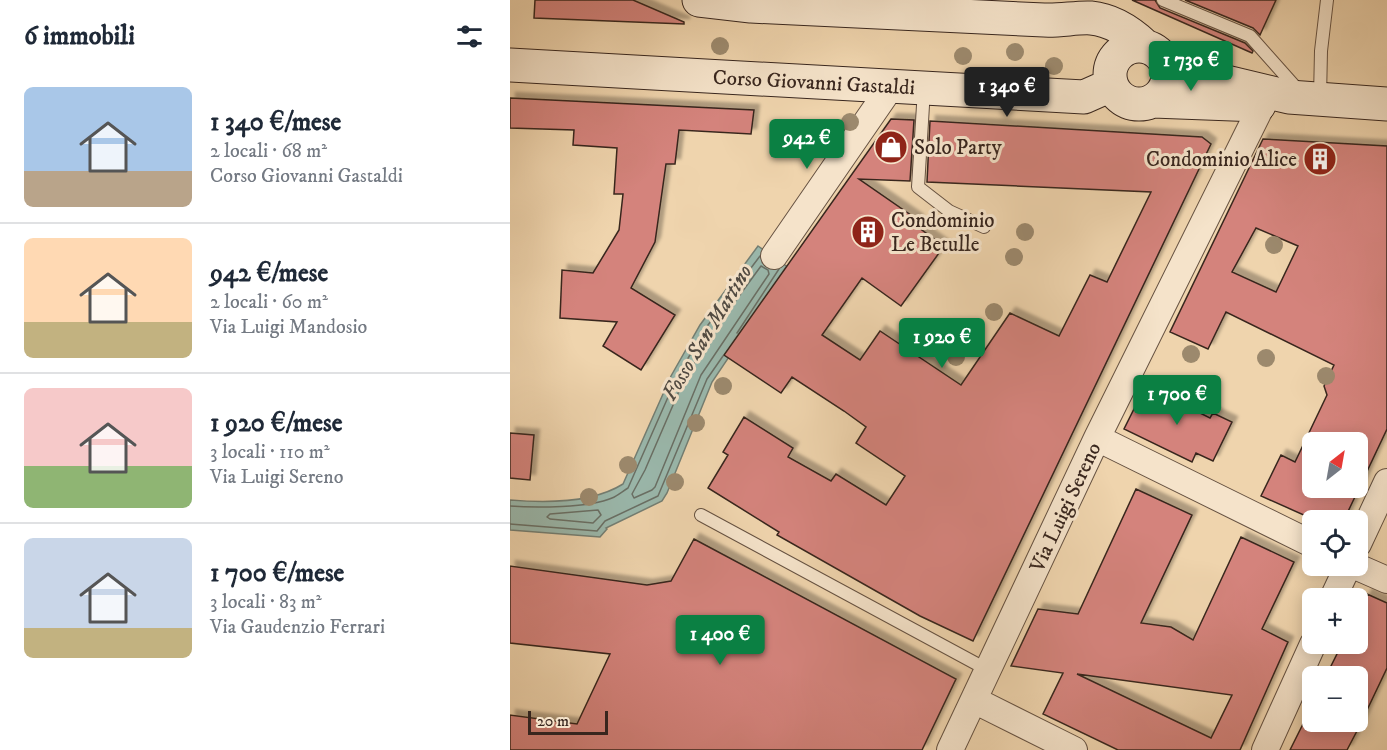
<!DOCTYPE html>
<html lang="it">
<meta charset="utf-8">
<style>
:root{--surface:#fff;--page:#f6f6f7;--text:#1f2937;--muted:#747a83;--line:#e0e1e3;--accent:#0b8043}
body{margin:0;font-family:"IM FELL DW Pica",serif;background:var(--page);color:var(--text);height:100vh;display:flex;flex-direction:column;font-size:22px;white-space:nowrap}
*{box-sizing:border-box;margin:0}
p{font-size:20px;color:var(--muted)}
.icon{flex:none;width:33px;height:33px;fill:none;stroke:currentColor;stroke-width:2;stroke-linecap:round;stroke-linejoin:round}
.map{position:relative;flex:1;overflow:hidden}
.side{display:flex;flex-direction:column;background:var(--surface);width:510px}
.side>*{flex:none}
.needle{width:39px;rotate:31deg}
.tools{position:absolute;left:792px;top:432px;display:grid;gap:12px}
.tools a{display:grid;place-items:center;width:66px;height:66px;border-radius:9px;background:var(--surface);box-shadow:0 3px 15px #0003;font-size:30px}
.scale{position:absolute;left:18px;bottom:15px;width:80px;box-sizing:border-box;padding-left:6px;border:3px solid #38261e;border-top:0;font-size:16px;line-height:21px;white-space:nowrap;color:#38261e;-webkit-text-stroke:4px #f5e3ca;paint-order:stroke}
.price{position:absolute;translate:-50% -51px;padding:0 14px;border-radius:6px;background:var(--accent);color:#fff;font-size:20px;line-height:39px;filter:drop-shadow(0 2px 3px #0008)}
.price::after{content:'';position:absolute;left:50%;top:36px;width:18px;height:14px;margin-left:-9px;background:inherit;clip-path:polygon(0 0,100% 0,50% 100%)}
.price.current{background:#222;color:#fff}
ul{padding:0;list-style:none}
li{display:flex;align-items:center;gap:18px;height:150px;padding:0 24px}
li+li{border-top:2px solid var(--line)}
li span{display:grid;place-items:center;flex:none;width:168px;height:120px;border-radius:9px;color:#555}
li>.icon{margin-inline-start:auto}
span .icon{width:72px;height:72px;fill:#fffc;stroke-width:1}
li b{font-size:26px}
h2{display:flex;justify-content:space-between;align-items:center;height:72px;padding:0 24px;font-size:26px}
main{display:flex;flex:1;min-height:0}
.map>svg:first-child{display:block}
.water{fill:#9ab8ac;stroke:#737e73;stroke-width:1.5}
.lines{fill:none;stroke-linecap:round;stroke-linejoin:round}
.shore{stroke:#696f65;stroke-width:1.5}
.building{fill:#d4837b;stroke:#38261e;stroke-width:1.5;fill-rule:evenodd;filter:url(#shadow)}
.lane-casing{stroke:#665242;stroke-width:14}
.street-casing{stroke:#665242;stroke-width:28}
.secondary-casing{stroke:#38261e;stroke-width:35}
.lane{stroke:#f5e3ca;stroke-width:12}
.street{stroke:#f5e3ca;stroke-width:26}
.secondary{stroke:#f5e3ca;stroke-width:33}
.tree{fill:#9c896d}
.labels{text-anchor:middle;stroke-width:6;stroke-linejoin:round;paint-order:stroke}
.street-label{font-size:21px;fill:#38261e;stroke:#f5e3ca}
.poi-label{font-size:21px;fill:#38261e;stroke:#f5e3ca;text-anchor:start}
.water-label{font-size:22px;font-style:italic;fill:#504a42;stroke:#f5e3ca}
</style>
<main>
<section class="side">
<h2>6 immobili<svg class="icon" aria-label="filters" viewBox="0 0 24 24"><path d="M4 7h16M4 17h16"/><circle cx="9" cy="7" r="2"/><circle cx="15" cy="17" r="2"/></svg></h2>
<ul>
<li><span style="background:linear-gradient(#a9c7e8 70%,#b9a48a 0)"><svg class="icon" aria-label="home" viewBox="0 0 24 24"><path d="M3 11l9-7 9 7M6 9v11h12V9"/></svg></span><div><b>1 340 €/mese</b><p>2 locali · 68 m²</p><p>Corso Giovanni Gastaldi</p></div></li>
<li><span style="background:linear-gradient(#ffd9b3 70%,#c2b280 0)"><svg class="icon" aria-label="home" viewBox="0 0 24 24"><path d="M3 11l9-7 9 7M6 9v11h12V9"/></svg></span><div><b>942 €/mese</b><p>2 locali · 60 m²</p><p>Via Luigi Mandosio</p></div></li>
<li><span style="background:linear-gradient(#f6c9c9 65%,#8fb573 0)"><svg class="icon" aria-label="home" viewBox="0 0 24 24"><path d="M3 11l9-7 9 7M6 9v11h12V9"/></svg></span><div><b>1 920 €/mese</b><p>3 locali · 110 m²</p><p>Via Luigi Sereno</p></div></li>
<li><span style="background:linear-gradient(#c9d6e8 75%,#c2b280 0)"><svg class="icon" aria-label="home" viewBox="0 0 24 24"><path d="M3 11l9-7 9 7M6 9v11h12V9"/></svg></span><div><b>1 700 €/mese</b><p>3 locali · 83 m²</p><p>Via Gaudenzio Ferrari</p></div></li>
</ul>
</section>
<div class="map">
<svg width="877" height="750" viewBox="0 0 877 750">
<defs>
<filter id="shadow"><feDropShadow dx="5.5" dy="-5.5" stdDeviation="1.5" flood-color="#0004"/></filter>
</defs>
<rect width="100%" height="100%" fill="#efd4ad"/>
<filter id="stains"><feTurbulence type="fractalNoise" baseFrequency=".00333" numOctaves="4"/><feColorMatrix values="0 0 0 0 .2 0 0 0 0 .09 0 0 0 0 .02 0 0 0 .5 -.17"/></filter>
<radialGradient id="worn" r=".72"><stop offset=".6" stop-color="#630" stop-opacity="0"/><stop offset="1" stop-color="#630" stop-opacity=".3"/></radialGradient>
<path class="water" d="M248,246L279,268L202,382L157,493L152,501L96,528L97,529L90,537L0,530V500C35,503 83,503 113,484L161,376L190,325Z"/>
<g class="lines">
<path class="shore" d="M251,266L258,270L259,274L191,375L145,487L142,490L124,498L122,494L135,470L173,382L202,333Z
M227,333L269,269
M0,506C24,508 80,508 102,498C107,496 113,491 118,488L166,379L195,329L250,256
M88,510L91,515L83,523L40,519L37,517L40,514Z
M0,524L87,531L95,521L148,496L197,379L213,356"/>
</g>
<path class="building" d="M25,0H123L174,22V24L24,18Z
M622,0H645L650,8L735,43L743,51L742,53Z
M675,0H766L750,35L743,28Z
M0,98L244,110L241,134L169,130L165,164H156L145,242L121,288L165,315L131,370L93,346L107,322L50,318L52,270L83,273L109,230L113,194H104L107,148L63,145L64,130L0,128Z
M381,119L404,120L400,181L349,179L408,220L405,225L434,246L391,306L352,278L312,335L350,360L370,331L451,385L500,313L549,336L580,275L597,282L641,192L417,182L420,121L692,137L701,144L463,641L410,616L267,535L269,532L198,488L218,455L213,452L234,417L283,448L278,457L321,481L326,474L376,505L395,476L346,443L356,427L334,411L282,377L271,393L214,355Z
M753,139L877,146V429L834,520H805L751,496L771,455L785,462L817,395L814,386L824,365L716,312L698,349L660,332ZM746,228L788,246L766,292L722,272ZM802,442H848V488H802Z
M637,383L656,392L654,395L700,418L703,413L722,422L703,461L686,453L682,462L614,429Z
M0,433L24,435L20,480L0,478Z
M626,489L682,515L631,623L661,627L683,640L731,537L784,562L752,629L778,642L730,750H608L533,714L553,673L501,666L528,609L568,614ZM567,674L722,695L701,738Z
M184,539L446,679L412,750H0V715L67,724L100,654L0,643V566L137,585L161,581Z
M857,594L877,603V668L848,729L837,750H780L794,722H848V676H816L832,644H848V612Z"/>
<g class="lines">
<defs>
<path id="lane" d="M653,0L740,36L788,90
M414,89L408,187L439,211L474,227
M810,97L811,51L817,0
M191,515L478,670"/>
<path id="street" d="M264,256L382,85
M587,438L802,544
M848,544L877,482
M845,566L877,580
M823,598L838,566
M464,700L564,750
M440,750L587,438L752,105
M755,750L803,644"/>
<path id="secondary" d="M189,0L241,6L534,20C549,21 568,17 581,18C603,20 620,32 635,46
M600 75a29 29 0 1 1 58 0a29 29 0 1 1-58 0Z
M656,63L708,80L779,97L877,104
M0,65L574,97L601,85
M643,101L749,105"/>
</defs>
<use href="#lane" class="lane-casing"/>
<use href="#street" class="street-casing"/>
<use href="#secondary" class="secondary-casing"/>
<use href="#lane" class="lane"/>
<use href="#street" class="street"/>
<use href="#secondary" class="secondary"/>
</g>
<g class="tree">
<circle cx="210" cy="46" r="9"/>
<circle cx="505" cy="52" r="9"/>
<circle cx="453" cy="56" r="9"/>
<circle cx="544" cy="66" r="9"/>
<circle cx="340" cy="122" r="9"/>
<circle cx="515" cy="232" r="9"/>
<circle cx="764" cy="245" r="9"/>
<circle cx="504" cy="257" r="9"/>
<circle cx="484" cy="312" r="9"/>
<circle cx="681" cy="354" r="9"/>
<circle cx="446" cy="357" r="9"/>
<circle cx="756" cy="358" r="9"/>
<circle cx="816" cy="376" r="9"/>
<circle cx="213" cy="386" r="9"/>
<circle cx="186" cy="423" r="9"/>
<circle cx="118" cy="465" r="9"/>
<circle cx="165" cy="482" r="9"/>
<circle cx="79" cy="497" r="9"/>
</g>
<defs>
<symbol id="shop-disc" viewBox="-11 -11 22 22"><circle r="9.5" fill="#8f2418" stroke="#f5e3ca"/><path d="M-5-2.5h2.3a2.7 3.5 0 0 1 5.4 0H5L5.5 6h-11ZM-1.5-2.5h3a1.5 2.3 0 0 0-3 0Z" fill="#fff"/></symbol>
<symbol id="building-disc" viewBox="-11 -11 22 22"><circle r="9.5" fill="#8f2418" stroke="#f5e3ca"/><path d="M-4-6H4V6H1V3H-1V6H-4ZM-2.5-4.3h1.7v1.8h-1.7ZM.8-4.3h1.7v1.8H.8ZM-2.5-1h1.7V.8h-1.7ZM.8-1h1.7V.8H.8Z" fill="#fff"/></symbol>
</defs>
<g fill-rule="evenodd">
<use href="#shop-disc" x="362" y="128" width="38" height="38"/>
<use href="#building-disc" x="791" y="140" width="38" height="38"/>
<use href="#building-disc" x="339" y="213" width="38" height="38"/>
</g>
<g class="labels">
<g class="street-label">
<text transform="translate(304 82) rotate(3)" y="7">Corso Giovanni Gastaldi</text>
<text transform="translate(555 507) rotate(-65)" y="7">Via Luigi Sereno</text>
</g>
<g class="poi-label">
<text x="404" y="154">Solo Party</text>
<text x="787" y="166" text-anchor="end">Condominio Alice</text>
<text x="381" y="227">Condominio<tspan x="381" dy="24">Le Betulle</tspan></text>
</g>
<g class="water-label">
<text transform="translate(196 332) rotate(-59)" y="8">Fosso San Martino</text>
</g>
</g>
<rect width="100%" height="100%" filter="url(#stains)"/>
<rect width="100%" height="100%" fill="url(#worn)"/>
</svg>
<div class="tools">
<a><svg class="needle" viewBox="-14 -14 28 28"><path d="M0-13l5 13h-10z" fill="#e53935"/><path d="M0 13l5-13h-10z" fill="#747a83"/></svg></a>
<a><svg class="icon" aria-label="locate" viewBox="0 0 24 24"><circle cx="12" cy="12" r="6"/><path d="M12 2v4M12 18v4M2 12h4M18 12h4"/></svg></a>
<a>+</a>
<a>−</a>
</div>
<div class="scale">20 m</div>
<b class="price" style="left:681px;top:92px">1 730 €</b>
<b class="price current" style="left:497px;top:118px">1 340 €</b>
<b class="price" style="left:297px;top:170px">942 €</b>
<b class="price" style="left:432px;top:369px">1 920 €</b>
<b class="price" style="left:667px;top:426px">1 700 €</b>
<b class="price" style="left:210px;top:666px">1 400 €</b>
</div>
</main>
